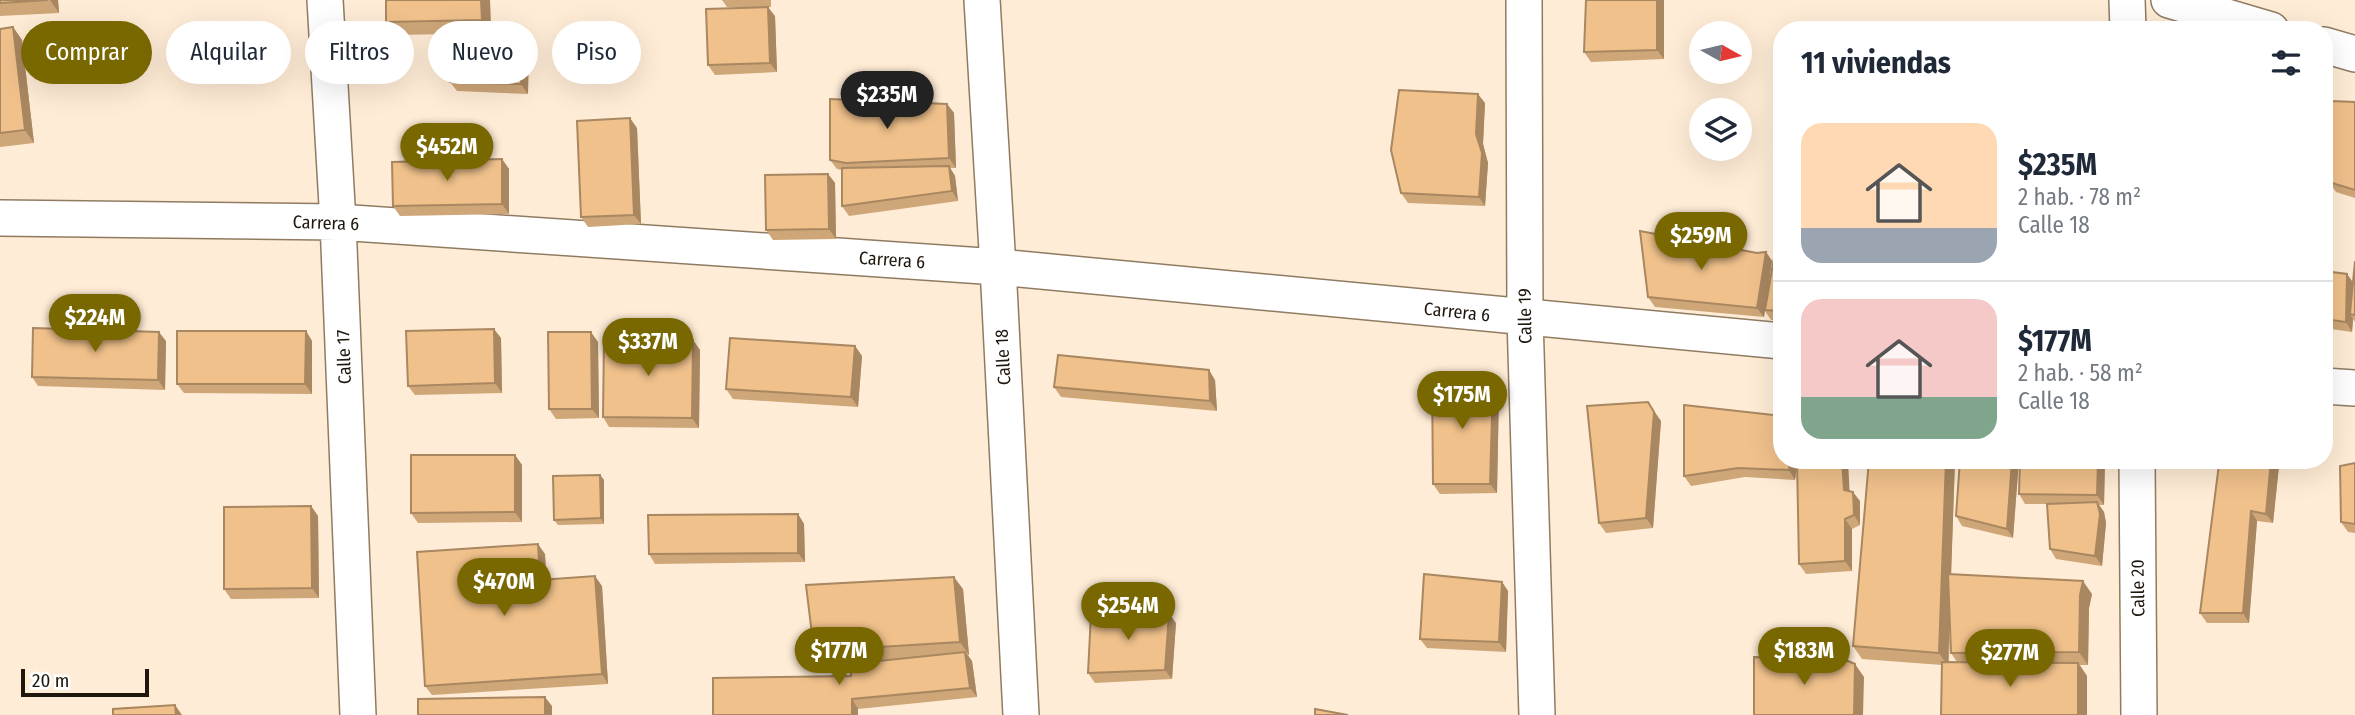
<!DOCTYPE html>
<html lang="es">
<meta charset="utf-8">
<style>
:root{--surface:#fff;--page:#f6f6f7;--text:#1f2937;--muted:#747a83;--line:#e0e1e3;--accent:#796800}
body{margin:0;font-family:"Fira Sans Condensed",sans-serif;background:var(--page);color:var(--text);height:100vh;display:flex;flex-direction:column;font-size:26px;white-space:nowrap}
*{box-sizing:border-box;margin:0}
p{font-size:23px;color:var(--muted)}
.icon{flex:none;width:38px;height:38px;fill:none;stroke:currentColor;stroke-width:2;stroke-linecap:round;stroke-linejoin:round}
.map{position:relative;flex:1;overflow:hidden}
.side{position:absolute;left:1773px;top:21px;width:560px;height:448px;display:flex;flex-direction:column;background:var(--surface);border-radius:28px;box-shadow:0 7px 28px #0002}
.side>*{flex:none}
.banner{position:absolute;left:21px;top:21px;width:665px;height:63px;display:flex;gap:14px}
.needle{width:46px;rotate:98deg}
.controls{position:absolute;left:1689px;top:21px;display:grid;gap:14px}
.controls a{display:grid;place-items:center;width:63px;height:63px;border-radius:50%;background:var(--surface);box-shadow:0 7px 28px #0002;font-size:35px}
.scale{position:absolute;left:21px;bottom:18px;width:128px;box-sizing:border-box;padding-left:7px;border:4px solid #1f170d;border-top:0;font-size:19px;line-height:24px;white-space:nowrap;color:#1f170d;-webkit-text-stroke:5px #fff;paint-order:stroke}
.price{position:absolute;translate:-50% -60px;padding:0 16px;border-radius:24px;background:var(--accent);color:#fff;font-size:23px;line-height:46px;filter:drop-shadow(0 2px 4px #0008)}
.price::after{content:'';position:absolute;left:50%;top:42px;width:21px;height:16px;margin-left:-10px;background:inherit;clip-path:polygon(0 0,100% 0,50% 100%)}
.price.current{background:#222;color:#fff}
ul{padding:0;list-style:none}
li{display:flex;align-items:center;gap:21px;height:175px;padding:0 28px}
li+li{border-top:2px solid var(--line)}
li span{display:grid;place-items:center;flex:none;width:196px;height:140px;border-radius:21px;color:#555}
li>.icon{margin-inline-start:auto}
span .icon{width:84px;height:84px;fill:#fffc;stroke-width:1}
li b{font-size:30px}
h2{display:flex;justify-content:space-between;align-items:center;height:84px;padding:0 28px;font-size:30px}
.pill{padding:0 24px;border-radius:32px;background:var(--surface);box-shadow:0 7px 28px #0002;font-size:24px;line-height:63px}
.pill.current{background:var(--accent);color:#fff}
.map>svg:first-child{display:block}
.lines{fill:none;stroke-linecap:round;stroke-linejoin:round}
.minor-casing{stroke:#907b62;stroke-width:38}
.minor{stroke:#fff;stroke-width:35}
.wall{fill:#cea678;fill-rule:evenodd}
.shaded-wall{fill:#a88761}
.building{fill:#f0c18b;stroke:#a88761;stroke-width:2}
.labels{text-anchor:middle;stroke-width:5;stroke-linejoin:round;paint-order:stroke}
.street-label{font-size:18px;fill:#1f170d;stroke:#fff}
</style>
<div class="map">
<svg width="2355" height="715" viewBox="0 0 2355 715">
<rect width="100%" height="100%" fill="#ffecd6"/>
<g class="lines">
<defs>
<path id="minor" d="M325,0L338,222L358,715
M982,0L998,267L1021,715
M1524,0L1525,318L1537,715
M2127,0L2128,30
M2169,0L2271,30
M2324,45L2355,54
M0,218L338,222L998,267L1782,341
M2324,386L2355,388
M2137,460L2139,715"/>
</defs>
<use href="#minor" class="minor-casing"/>
<use href="#minor" class="minor"/>
</g>
<path class="wall" d="M0,0H58L59,13L0,16Z
M490,0L491,31L523,32L529,42L528,94L457,91L450,82L451,34L395,35L386,22Z
M722,0H771V7H727Z
M1586,0H1664V59L1591,62L1584,52Z
M775,16L777,72L715,75L708,65Z
M13,27L22,40L34,143L0,147V29Z
M2324,101L2330,109L2355,102V198L2336,192L2329,182L2328,158L2326,192L2324,191Z
M1485,103L1483,144L1488,163L1485,206L1408,203L1401,193Z
M947,104L954,113L956,168H950L955,176L958,201L849,216L842,206V170L837,169L830,160Z
M637,128L641,224L588,227L581,217Z
M502,159L509,169V214L400,216L393,206Z
M828,174L835,183L836,239L773,240L766,230Z
M1782,242V320H1771L1765,311L1764,317L1655,307L1648,297L1757,253L1766,252L1772,261L1767,297Z
M2355,261V322L2353,319L2352,332L2324,328V271L2347,274L2353,282Z
M306,331L312,341V394L184,393L177,384Z
M501,338L502,393L415,395L408,386Z
M693,340L700,350L699,428L609,427L603,417Z
M166,341L165,390L38,386L32,377Z
M598,342L599,418L556,419L549,409Z
M855,346L862,356L858,407L733,399L726,389Z
M1215,380L1217,411L1061,397L1054,387Z
M1493,381L1499,391L1497,493L1440,494L1433,484Z
M1684,405L1850,491L1860,501V525L1852,529V571L1806,574L1799,564L1797,466L1795,480L1745,477L1691,486L1684,476Z
M1661,421L1653,528L1606,533L1599,523Z
M515,455L522,465V522L418,523L411,513Z
M1955,460L1951,574L2092,594L2089,608L2088,665H2080L2087,676V715H1941L1942,665L1862,659L1853,646ZM1950,626L1951,653L1957,662H1949Z
M1960,460H2019L2013,538L1962,526L1956,516Z
M2020,460H2105L2104,505H2099L2104,512L2106,523L2102,566L2056,559L2050,549L2047,504H2025L2019,494Z
M2245,460H2275L2279,466L2273,523L2257,521L2249,623H2207L2200,613Z
M2355,463V533L2348,532L2341,522Z
M600,475L604,480V524L558,525L554,520Z
M311,506L318,516L319,598L231,599L224,589Z
M798,514L804,524L805,562L655,564L649,554Z
M545,554L546,579L602,586L608,684L432,695L425,686Z
M1502,582L1508,591L1506,652L1427,648L1420,639Z
M963,589L969,655H968L972,661L977,697L858,709V715H713L851,676L874,661L823,664L814,651Z
M1176,623L1172,679L1095,683L1088,673Z"/>
<path class="shaded-wall" d="M50,0H58L59,13Z
M481,0H490L491,33L482,20Z
M1657,0H1664V59L1657,50Z
M768,7L775,16L777,72L770,63Z
M13,27L22,40L34,143L25,130Z
M523,32L529,42L528,94L521,84Z
M1478,94L1485,103L1483,144L1488,163L1485,206L1479,197L1476,134Z
M2325,101L2331,111L2326,192L2324,189Z
M947,104L954,113L956,168L949,158Z
M630,118L637,128L641,224L634,215Z
M502,159L509,169V214L502,204Z
M949,166L955,176L958,201L952,191Z
M828,174L835,183L836,239L829,229Z
M1766,252L1772,261L1764,317L1757,308Z
M2347,274L2353,283L2350,314L2353,319L2352,332L2346,322Z
M494,329L501,338L502,393L495,383Z
M306,331L312,341V394L305,384Z
M159,332L166,341L165,390L158,380Z
M591,332L598,342L599,418L592,409Z
M693,340L700,350L699,428L692,418Z
M855,346L862,356L858,407L851,397Z
M1209,370L1215,380L1217,411L1210,401Z
M1493,381L1499,391L1497,493L1490,484Z
M1648,402L1661,421L1653,528L1646,518Z
M515,455L522,465V522L515,512Z
M1790,460H1798L1795,480L1789,470Z
M1842,460H1848L1850,500L1844,490Z
M1946,460H1955L1948,666L1939,653Z
M2012,460H2019L2013,538L2007,529Z
M2098,460H2105L2104,505L2097,495Z
M2271,460H2275L2279,466L2273,523L2266,514Z
M600,475L604,480V524L601,518Z
M1853,492L1860,501V525L1854,515Z
M2097,502L2104,512L2106,523L2102,566L2095,556Z
M311,506L318,516L319,598L312,588Z
M2251,511L2257,521L2249,623L2243,613Z
M798,514L804,524L805,562L798,553Z
M1845,519L1852,529V571L1845,561Z
M538,544L545,554L547,589L540,580Z
M595,576L602,586L608,684L602,674Z
M954,577L963,589L969,655L960,642Z
M2083,581L2092,594L2089,608L2088,665L2079,652L2080,595Z
M1502,582L1508,591L1506,652L1499,642Z
M1169,613L1176,623L1172,679L1165,670Z
M965,652L972,661L977,697L970,688Z
M2078,663L2087,676V715H2078Z
M1855,664L1864,677L1863,715H1854Z
M545,697L552,706V715H545Z
M852,699L858,709V715H852Z
M175,705L182,715H176Z"/>
<path class="building" d="M0,0H48L0,3Z
M386,0H481L482,20L386,22Z
M1586,0H1657V50L1584,52Z
M768,7L770,63L708,65L706,9Z
M13,27L25,130L0,133V29Z
M452,30L523,32L521,84L450,82Z
M1399,90L1478,94L1476,134L1482,153L1479,197L1401,193L1391,150Z
M830,99L947,104L949,158L846,163L830,160Z
M2331,101L2355,102V190L2329,182L2328,120Z
M630,118L634,215L581,217L577,121Z
M502,159V204L393,206L392,162Z
M949,166L952,191L842,206V168Z
M828,174L829,229L766,230L765,175Z
M1640,231L1757,253L1766,252L1757,308L1648,297Z
M1782,242V311L1765,310L1775,252Z
M2355,261V315L2350,314Z
M2324,271L2347,274L2346,322L2324,319Z
M33,328L159,332L158,380L32,377Z
M494,329L495,383L408,386L406,331Z
M177,331H306L305,384H177Z
M548,332H591L592,409H549Z
M730,338L855,346L851,397L726,389Z
M604,339L693,340L692,418L603,417Z
M1058,355L1209,370L1210,401L1054,387Z
M1432,378L1493,381L1490,484H1433Z
M1648,402L1654,412L1646,518L1599,523L1587,406Z
M1684,405L1782,416V460H1790L1789,470L1738,468L1684,476Z
M411,455H515V512L411,513Z
M1797,460H1842L1844,490L1853,492L1854,515L1845,519V561L1799,564Z
M1869,460H1946L1939,653L1853,646Z
M1960,460H2012L2007,529L1956,516Z
M2020,460H2098L2097,495L2019,494Z
M2245,460H2271L2266,514L2251,511L2243,613H2200L2219,464Z
M2355,463V524L2341,522L2340,466Z
M600,475L601,518L554,520L553,476Z
M2097,502L2100,514L2095,556L2050,549L2047,504Z
M311,506L312,588L224,589V507Z
M798,514V553L649,554L648,515Z
M538,544L540,580L595,576L602,674L425,686L417,552Z
M1424,574L1502,582L1499,642L1420,639Z
M1948,574L2083,581L2080,595L2079,652L1951,653Z
M954,577L960,642L814,651L806,585Z
M1169,613L1165,670L1088,673L1091,614Z
M965,652L970,688L852,699V715H713V678L851,676L850,664Z
M1754,657L1848,661L1855,664L1854,715H1754Z
M1942,662L2078,663V715H1941Z
M545,697V715H418V699Z
M175,705L176,715H113V709Z
M1315,709L1348,715H1315Z"/>
<g class="labels">
<g class="street-label">
<text transform="translate(326 223) rotate(2)" y="6">Carrera 6</text>
<text transform="translate(892 260) rotate(4)" y="6">Carrera 6</text>
<text transform="translate(1457 312) rotate(6)" y="6">Carrera 6</text>
<text transform="translate(1525 316) rotate(-91)" y="6">Calle 19</text>
<text transform="translate(344 357) rotate(-92)" y="6">Calle 17</text>
<text transform="translate(1003 357) rotate(-93)" y="6">Calle 18</text>
<text transform="translate(2138 588) rotate(-91)" y="6">Calle 20</text>
</g>
</g>
</svg>
<div class="controls">
<a><svg class="needle" viewBox="-14 -14 28 28"><path d="M0-13l5 13h-10z" fill="#e53935"/><path d="M0 13l5-13h-10z" fill="#747a83"/></svg></a>
<a><svg class="icon" aria-label="layers" viewBox="0 0 24 24"><path d="M12 4l9 5-9 5-9-5zM3 14l9 5 9-5"/></svg></a>
</div>
<div class="scale">20 m</div>
<b class="price current" style="left:887px;top:131px">$235M</b>
<b class="price" style="left:447px;top:183px">$452M</b>
<b class="price" style="left:1701px;top:272px">$259M</b>
<b class="price" style="left:95px;top:354px">$224M</b>
<b class="price" style="left:648px;top:378px">$337M</b>
<b class="price" style="left:1462px;top:431px">$175M</b>
<b class="price" style="left:504px;top:618px">$470M</b>
<b class="price" style="left:1128px;top:642px">$254M</b>
<b class="price" style="left:839px;top:687px">$177M</b>
<b class="price" style="left:1804px;top:687px">$183M</b>
<b class="price" style="left:2010px;top:689px">$277M</b>
<div class="banner">
<a class="pill current">Comprar</a>
<a class="pill">Alquilar</a>
<a class="pill">Filtros</a>
<a class="pill">Nuevo</a>
<a class="pill">Piso</a>
</div>
<section class="side">
<h2>11 viviendas<svg class="icon" aria-label="filters" viewBox="0 0 24 24"><path d="M4 7h16M4 17h16"/><circle cx="9" cy="7" r="2"/><circle cx="15" cy="17" r="2"/></svg></h2>
<ul>
<li><span style="background:linear-gradient(#ffd9b3 75%,#9aa5b1 0)"><svg class="icon" aria-label="home" viewBox="0 0 24 24"><path d="M3 11l9-7 9 7M6 9v11h12V9"/></svg></span><div><b>$235M</b><p>2 hab. · 78 m²</p><p>Calle 18</p></div></li>
<li><span style="background:linear-gradient(#f6c9c9 70%,#7fa58c 0)"><svg class="icon" aria-label="home" viewBox="0 0 24 24"><path d="M3 11l9-7 9 7M6 9v11h12V9"/></svg></span><div><b>$177M</b><p>2 hab. · 58 m²</p><p>Calle 18</p></div></li>
</ul>
</section>
</div>
